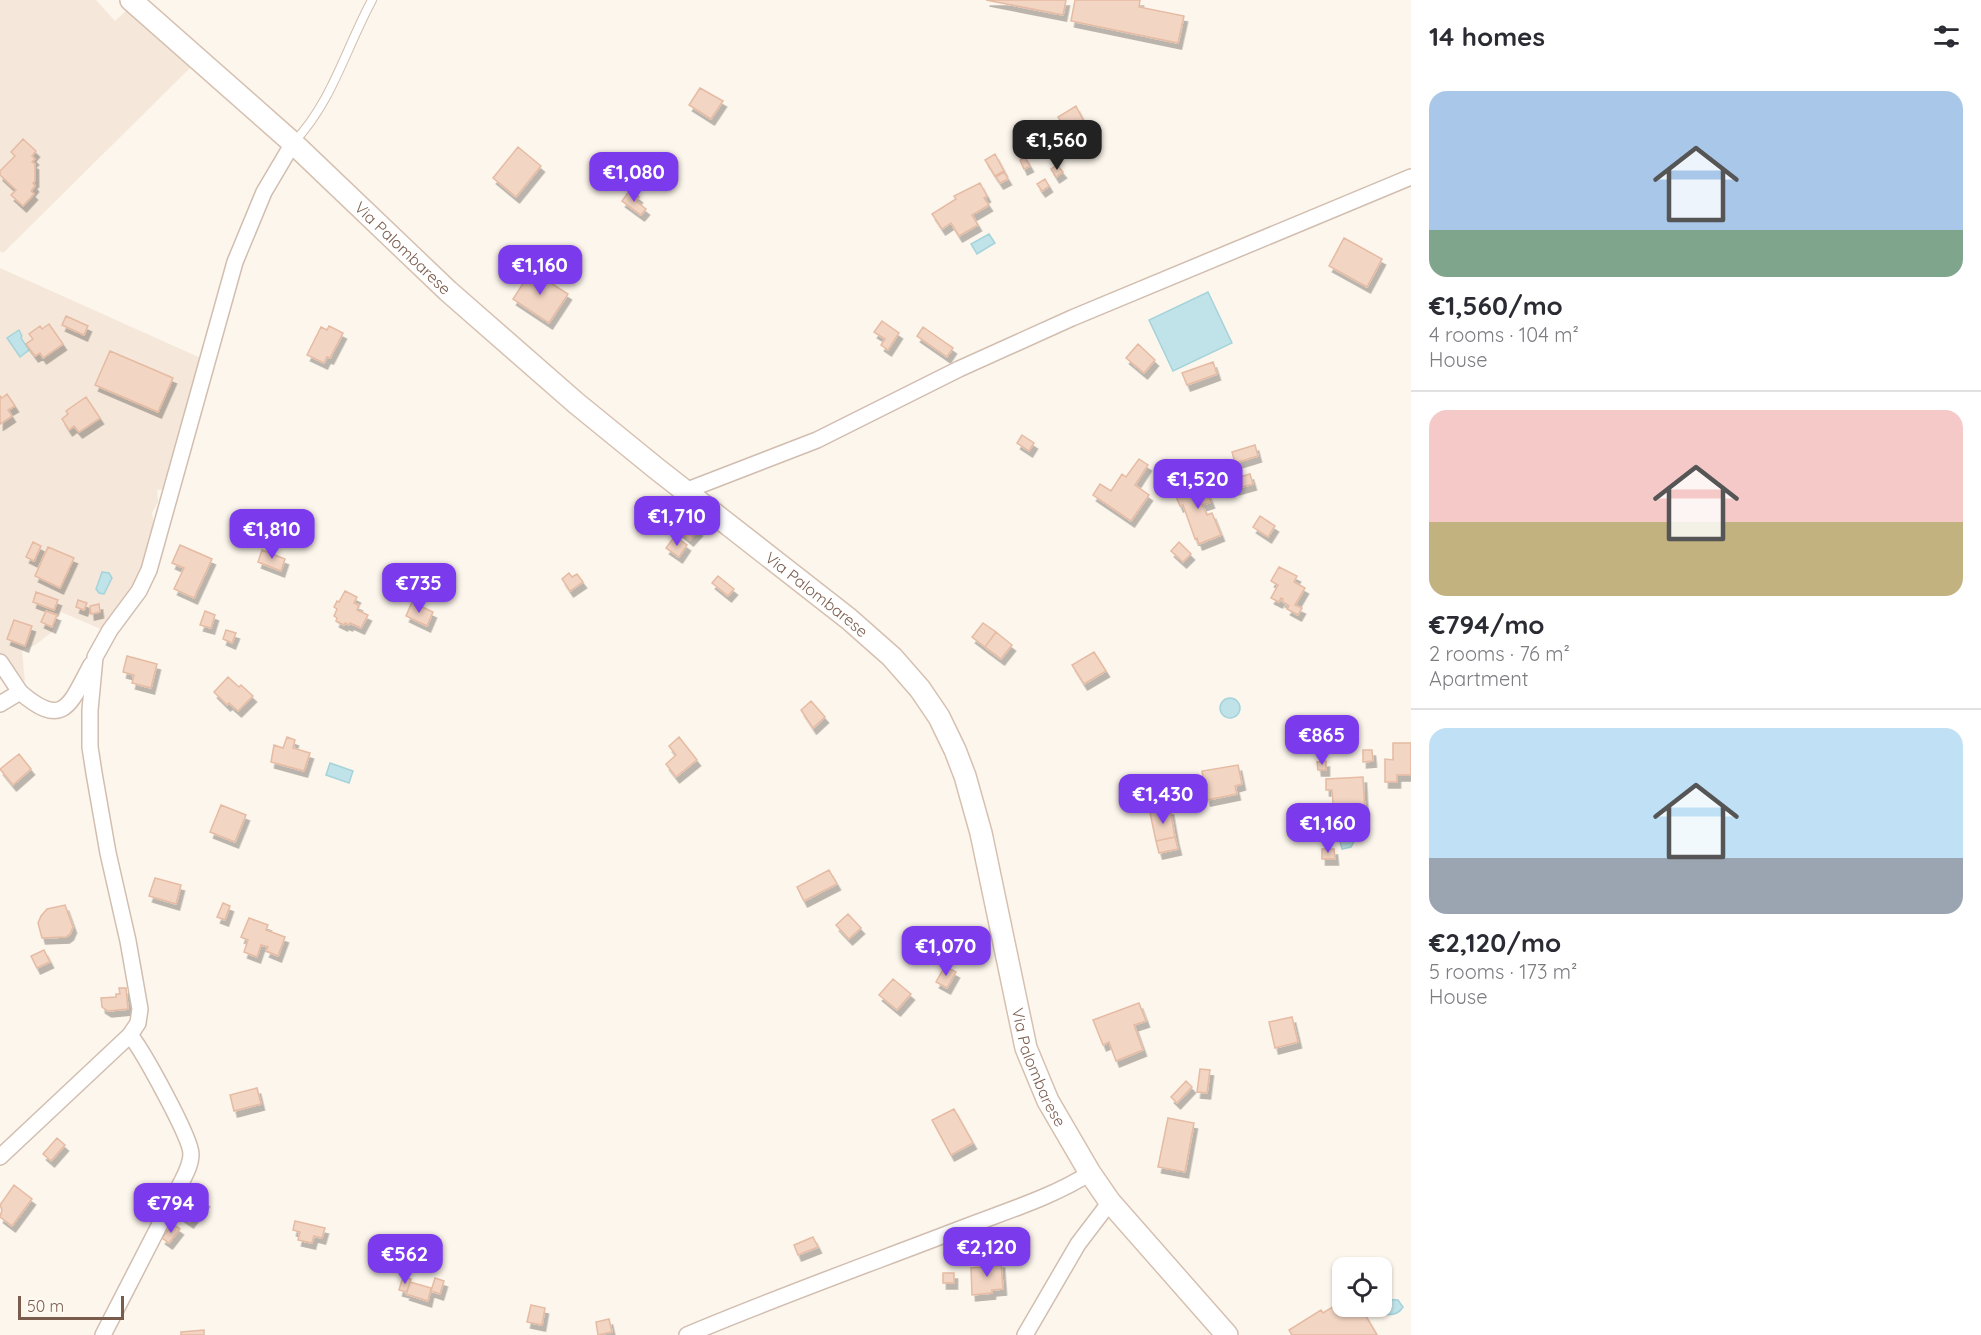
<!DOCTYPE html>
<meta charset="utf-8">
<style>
:root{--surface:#fff;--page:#f2f2f3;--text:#2b2b33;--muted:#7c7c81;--line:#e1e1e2;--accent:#7c3aed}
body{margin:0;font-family:Quicksand,sans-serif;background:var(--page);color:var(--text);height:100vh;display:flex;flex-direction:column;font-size:22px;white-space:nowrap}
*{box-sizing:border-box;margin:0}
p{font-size:20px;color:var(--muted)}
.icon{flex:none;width:33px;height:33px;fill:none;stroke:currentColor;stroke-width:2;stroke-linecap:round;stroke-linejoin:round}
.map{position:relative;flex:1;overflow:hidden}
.details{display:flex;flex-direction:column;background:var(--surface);width:570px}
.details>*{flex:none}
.tools{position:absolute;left:1332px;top:1257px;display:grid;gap:12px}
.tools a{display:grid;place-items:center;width:60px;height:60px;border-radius:12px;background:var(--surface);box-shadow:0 2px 4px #0004;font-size:30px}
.scale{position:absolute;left:18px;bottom:15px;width:106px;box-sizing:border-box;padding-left:6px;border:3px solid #7a5c4d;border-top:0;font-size:16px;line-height:21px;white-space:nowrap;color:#7a5c4d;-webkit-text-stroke:4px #fffaf3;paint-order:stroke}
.price{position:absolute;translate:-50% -51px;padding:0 14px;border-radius:12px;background:var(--accent);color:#fff;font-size:20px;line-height:39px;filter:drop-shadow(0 2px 3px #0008)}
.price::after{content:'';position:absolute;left:50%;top:36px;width:18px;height:14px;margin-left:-9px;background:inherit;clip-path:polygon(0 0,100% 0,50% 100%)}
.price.active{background:#222;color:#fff}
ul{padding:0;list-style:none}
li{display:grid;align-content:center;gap:12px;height:318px;padding:0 18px}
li+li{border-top:2px solid var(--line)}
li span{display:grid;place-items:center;height:186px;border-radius:18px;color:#555}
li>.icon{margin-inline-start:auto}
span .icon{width:108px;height:108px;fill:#fffc;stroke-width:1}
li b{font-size:26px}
h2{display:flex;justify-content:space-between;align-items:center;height:72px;padding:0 18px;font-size:26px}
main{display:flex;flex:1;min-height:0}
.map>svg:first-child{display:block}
.residential{fill:#f5e8da}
.water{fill:#bfe3e8;stroke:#a5d3da;stroke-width:1.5}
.building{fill:#f3d5c3;stroke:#e6bba3;stroke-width:1.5;filter:url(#shadow)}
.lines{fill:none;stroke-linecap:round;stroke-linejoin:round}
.lane-casing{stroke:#d1beb0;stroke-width:10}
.street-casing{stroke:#d1beb0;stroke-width:18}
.secondary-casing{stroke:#d6c0b0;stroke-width:24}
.lane{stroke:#fff;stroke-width:8}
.street{stroke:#fff;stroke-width:15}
.secondary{stroke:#fff;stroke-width:21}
.labels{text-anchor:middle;stroke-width:6;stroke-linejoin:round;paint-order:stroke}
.street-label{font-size:16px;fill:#7a5c4d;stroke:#fffaf3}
</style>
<main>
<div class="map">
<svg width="1411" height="1335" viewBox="0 0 1411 1335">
<defs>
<filter id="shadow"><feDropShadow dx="3.5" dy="6" stdDeviation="0" flood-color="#0004"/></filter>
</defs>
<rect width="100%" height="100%" fill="#fdf6ec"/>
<path class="residential" d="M0,0H96L115,21L128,9L193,65L3,253L0,251Z
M0,268L212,363L178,488L157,490L158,502L152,513L155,530L138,581L103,630L61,612L52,632L35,645L22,650L25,682L0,653Z"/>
<path class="water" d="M989,234L995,243L977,254L971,244Z
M1208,292L1232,343L1173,371L1149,320Z
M19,330L22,336L21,338L29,350L20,357L7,338Z
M102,572L109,573L112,578L104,594L99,593L96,589Z
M1220 708a10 10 0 1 1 20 0a10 10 0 1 1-20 0Z
M330,763L353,771L349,783L326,775Z
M1347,829H1362L1366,835L1363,838L1357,836L1351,847L1342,849L1338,835L1340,832L1345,834Z
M1382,1299L1398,1300L1403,1307C1397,1317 1387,1315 1376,1313L1372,1307L1382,1306Z"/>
<path class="building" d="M986,0H1066L1063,15Z
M1075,0H1140L1139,7L1184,16L1178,43L1071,21Z
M700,88L723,101L711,119L689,105Z
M1076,106L1091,135L1074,145L1058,117Z
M1050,122L1059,140L1052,145L1042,127Z
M23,139L36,151L32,156L35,159L32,162L35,164V181L33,183L35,186L31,191L34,194L23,206L11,195L16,190L0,175V171L15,156L11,152Z
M518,147L541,166L516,197L493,178Z
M995,154L1004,171L995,176L985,160Z
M1025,157L1030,166L1024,169L1020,160Z
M1057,165L1063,172L1056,177L1051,169Z
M1004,172L1008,179L1000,183L996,177Z
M1045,179L1049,186L1042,191L1037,184Z
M980,183L987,196L984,198L989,205L972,215L978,225L959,236L951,223L942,229L932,214L956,199L954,196Z
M630,190L639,197L636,201L646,209L641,215L622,201Z
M1344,238L1382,259L1367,287L1329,266Z
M533,268L548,277L546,280L568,294L549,323L513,299Z
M66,316L88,326L84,335L62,325Z
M882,321L899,333L888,350L881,345L885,339L874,332Z
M49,324L63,344L43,358L40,353L35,356L26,344L33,339L29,334L40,326L42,329Z
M329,326L343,333L330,358L327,357L324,363L307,355L321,327L327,330Z
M923,327L953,348L947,357L917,336Z
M1138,344L1155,360L1144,373L1126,358Z
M110,351L173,378L158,412L95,385Z
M1213,362L1217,374L1187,385L1182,373Z
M7,394L15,406L8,410L12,416L0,424V396L2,398Z
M86,397L100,418L79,432L74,426L69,430L62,419L68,414L66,411Z
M1022,435L1034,443L1029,451L1017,443Z
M1255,445L1258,456L1235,463L1232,452Z
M1139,459L1148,465L1135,485L1149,495L1131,521L1093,495L1100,484L1111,491L1122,474L1126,477Z
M1250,474L1253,484L1235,489L1232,479Z
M1201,477L1211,502L1202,505L1207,515L1212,513L1221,535L1199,544L1197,538L1195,539L1183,505L1180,506L1174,492L1179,490L1177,486Z
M1260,516L1275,526L1268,537L1253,527Z
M688,521L699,530L690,540L679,531Z
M675,536L687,545L679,557L666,548Z
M33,542L41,546L34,561L26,557Z
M1179,542L1191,554L1183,562L1171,551Z
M180,545L212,559L194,598L174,589L184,568L172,563Z
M48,547L74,558L60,588L35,576Z
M262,550L285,559L281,571L258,562Z
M1279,567L1297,576L1294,582L1305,588L1295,605L1302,608L1298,615L1287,609L1289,606L1282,601L1283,599L1281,598L1279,602L1271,598L1278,585L1271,581Z
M569,573L572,577L577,574L583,582L570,591L562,579Z
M718,576L734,589L728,596L712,583Z
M345,591L357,597L354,603L359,605L357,610L368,615L361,628L350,623L349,625L345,623L344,625L336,621L337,618L334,616L337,609L334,607L337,601L339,602Z
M36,592L58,600L54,610L33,602Z
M78,600L87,603L84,610L76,607Z
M412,602L433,612L427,626L406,616Z
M99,604L100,612L91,614L90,606Z
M46,611L57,615L52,627L41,622Z
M205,611L215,615L211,628L200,625Z
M14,620L32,626L25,646L7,639Z
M983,623L996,632L985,647L972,637Z
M226,630L236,633L232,643L223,639Z
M996,632L1012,645L1001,659L985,647Z
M1094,652L1106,671L1084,684L1072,665Z
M127,656L157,664L151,688L132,683L134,675L123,672Z
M228,677L239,687L241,685L253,696L238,711L229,703L227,705L214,692Z
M811,701L825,717L813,728L801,710Z
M1327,733V738L1322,744H1317L1316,734Z
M287,737L295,740L293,748L310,753L304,771L271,762L274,745L283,748Z
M679,737L697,760L676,777L666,764L676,755L669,746Z
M1393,743H1411V775H1397V782H1385V759L1393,760Z
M1363,750H1372L1373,761L1363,762Z
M19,754L31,769L13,785L0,769Z
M1326,761V770H1318L1317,762Z
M1238,765L1242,784L1235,786L1237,794L1207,800L1202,771Z
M1363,777L1365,814L1334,816L1332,790H1326V779Z
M221,805L246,815L235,842L210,832Z
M1170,809L1175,837L1156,841L1150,813Z
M1175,837L1178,849L1159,853L1156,841Z
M1322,849H1334L1335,859H1322Z
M829,870L837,884L804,901L797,887Z
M155,878L181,885L176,904L149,896Z
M223,903L230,906L225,920L217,917Z
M65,905L73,927L70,934L66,937L42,938L38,923L41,916L47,909Z
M848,914L861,928L849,939L836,925Z
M249,918L268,925L266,930L285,937L278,956L266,951L268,947L261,945L257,957L244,952L248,940L241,937Z
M44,950L50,962L37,968L31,956Z
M945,966L956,972L947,988L936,982Z
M893,979L911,994L897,1010L879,995Z
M119,988H126L128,1009L108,1011L102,1007L101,998L116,997V994H120Z
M1139,1003L1146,1021L1134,1025L1143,1050L1116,1061L1109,1042L1103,1045L1093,1020Z
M1292,1017L1298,1042L1275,1048L1269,1022Z
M1200,1069L1210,1070L1207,1093L1197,1092Z
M1186,1081L1192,1087L1177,1103L1171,1097Z
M257,1088L261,1104L234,1111L230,1095Z
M954,1109L973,1143L951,1155L932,1120Z
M1168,1118L1194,1123L1185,1172L1158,1167Z
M57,1138L65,1145L51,1161L43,1154Z
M14,1185L32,1199L12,1226L0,1217L2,1210L0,1205Z
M188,1190L206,1201L190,1222L175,1212Z
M295,1221L325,1228L322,1238L314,1236L312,1243L298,1240L300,1232L293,1230Z
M173,1224L180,1229L169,1243L162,1238Z
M813,1237L818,1247L798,1255L794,1245Z
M1001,1262L1003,1289L992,1290V1293L972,1295L971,1268L982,1267V1263Z
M943,1273H954V1283H943Z
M403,1277L411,1279L407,1292L399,1290Z
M435,1278L444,1281L440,1294L431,1291Z
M410,1282L431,1288L428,1301L406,1294Z
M1342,1301V1306H1360L1377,1335H1292L1289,1330L1321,1310L1323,1313Z
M531,1305L545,1308L542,1325L527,1322Z
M609,1319L612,1332L598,1335L596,1322Z
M204,1330V1335H181V1332Z"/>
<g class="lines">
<defs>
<path id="lane" d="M294,142C332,102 346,48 372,0"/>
<path id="street" d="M685,491L817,440L959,369L1072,318L1411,177
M0,662L20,692
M0,704L20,692C64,730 70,704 91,665
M0,1157L130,1035L138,1023L140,1009L128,941L108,853L94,773L90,747V710L95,657L110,630L139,591L149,570L235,262L264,192L293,143
M103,1335L180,1185C185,1175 191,1165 191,1154C191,1138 143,1051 130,1035
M687,1335C777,1297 869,1264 960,1229C1003,1212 1051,1198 1090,1173
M1025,1335L1078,1244L1110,1202"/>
<g id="secondary">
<path id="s1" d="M131,0L293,143L448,291L576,403L657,469L849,619L892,657L920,689L939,717L955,750L965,776L981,833L1026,1048L1048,1101L1090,1173L1110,1202L1227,1335"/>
</g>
</defs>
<use href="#lane" class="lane-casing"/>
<use href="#street" class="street-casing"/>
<use href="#secondary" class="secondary-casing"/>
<use href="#lane" class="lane"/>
<use href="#street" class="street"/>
<use href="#secondary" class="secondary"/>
</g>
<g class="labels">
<g class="street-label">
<text dy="6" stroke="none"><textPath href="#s1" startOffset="368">Via Palombarese</textPath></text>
<text dy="6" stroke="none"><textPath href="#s1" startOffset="908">Via Palombarese</textPath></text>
<text dy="6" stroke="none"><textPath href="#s1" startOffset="1448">Via Palombarese</textPath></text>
</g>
</g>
</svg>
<div class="tools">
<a><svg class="icon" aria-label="locate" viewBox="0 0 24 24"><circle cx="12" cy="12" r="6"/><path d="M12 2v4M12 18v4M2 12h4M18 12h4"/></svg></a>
</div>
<div class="scale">50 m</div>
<b class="price active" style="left:1057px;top:171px">€1,560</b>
<b class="price" style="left:634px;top:203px">€1,080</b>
<b class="price" style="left:540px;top:296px">€1,160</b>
<b class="price" style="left:1198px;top:510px">€1,520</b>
<b class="price" style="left:677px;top:547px">€1,710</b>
<b class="price" style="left:272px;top:560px">€1,810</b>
<b class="price" style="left:419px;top:614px">€735</b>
<b class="price" style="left:1322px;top:766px">€865</b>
<b class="price" style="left:1163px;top:825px">€1,430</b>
<b class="price" style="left:1328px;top:854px">€1,160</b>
<b class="price" style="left:946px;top:977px">€1,070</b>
<b class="price" style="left:171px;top:1234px">€794</b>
<b class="price" style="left:987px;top:1278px">€2,120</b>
<b class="price" style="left:405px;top:1285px">€562</b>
</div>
<section class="details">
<h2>14 homes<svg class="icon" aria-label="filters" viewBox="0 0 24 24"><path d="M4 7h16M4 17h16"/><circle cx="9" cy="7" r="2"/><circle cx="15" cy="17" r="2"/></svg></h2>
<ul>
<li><span style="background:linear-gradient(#a9c7e8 75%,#7fa58c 0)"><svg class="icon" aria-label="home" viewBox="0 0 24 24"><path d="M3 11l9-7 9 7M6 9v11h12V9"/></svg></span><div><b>€1,560/mo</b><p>4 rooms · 104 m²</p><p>House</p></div></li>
<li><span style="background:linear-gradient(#f6c9c9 60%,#c2b280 0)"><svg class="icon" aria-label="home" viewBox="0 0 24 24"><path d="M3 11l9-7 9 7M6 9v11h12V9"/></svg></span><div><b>€794/mo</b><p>2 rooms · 76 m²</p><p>Apartment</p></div></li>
<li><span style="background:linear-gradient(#bfe0f5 70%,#9aa5b1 0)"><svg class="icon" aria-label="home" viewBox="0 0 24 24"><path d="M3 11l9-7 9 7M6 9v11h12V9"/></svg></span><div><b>€2,120/mo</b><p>5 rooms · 173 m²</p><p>House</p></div></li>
</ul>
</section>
</main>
